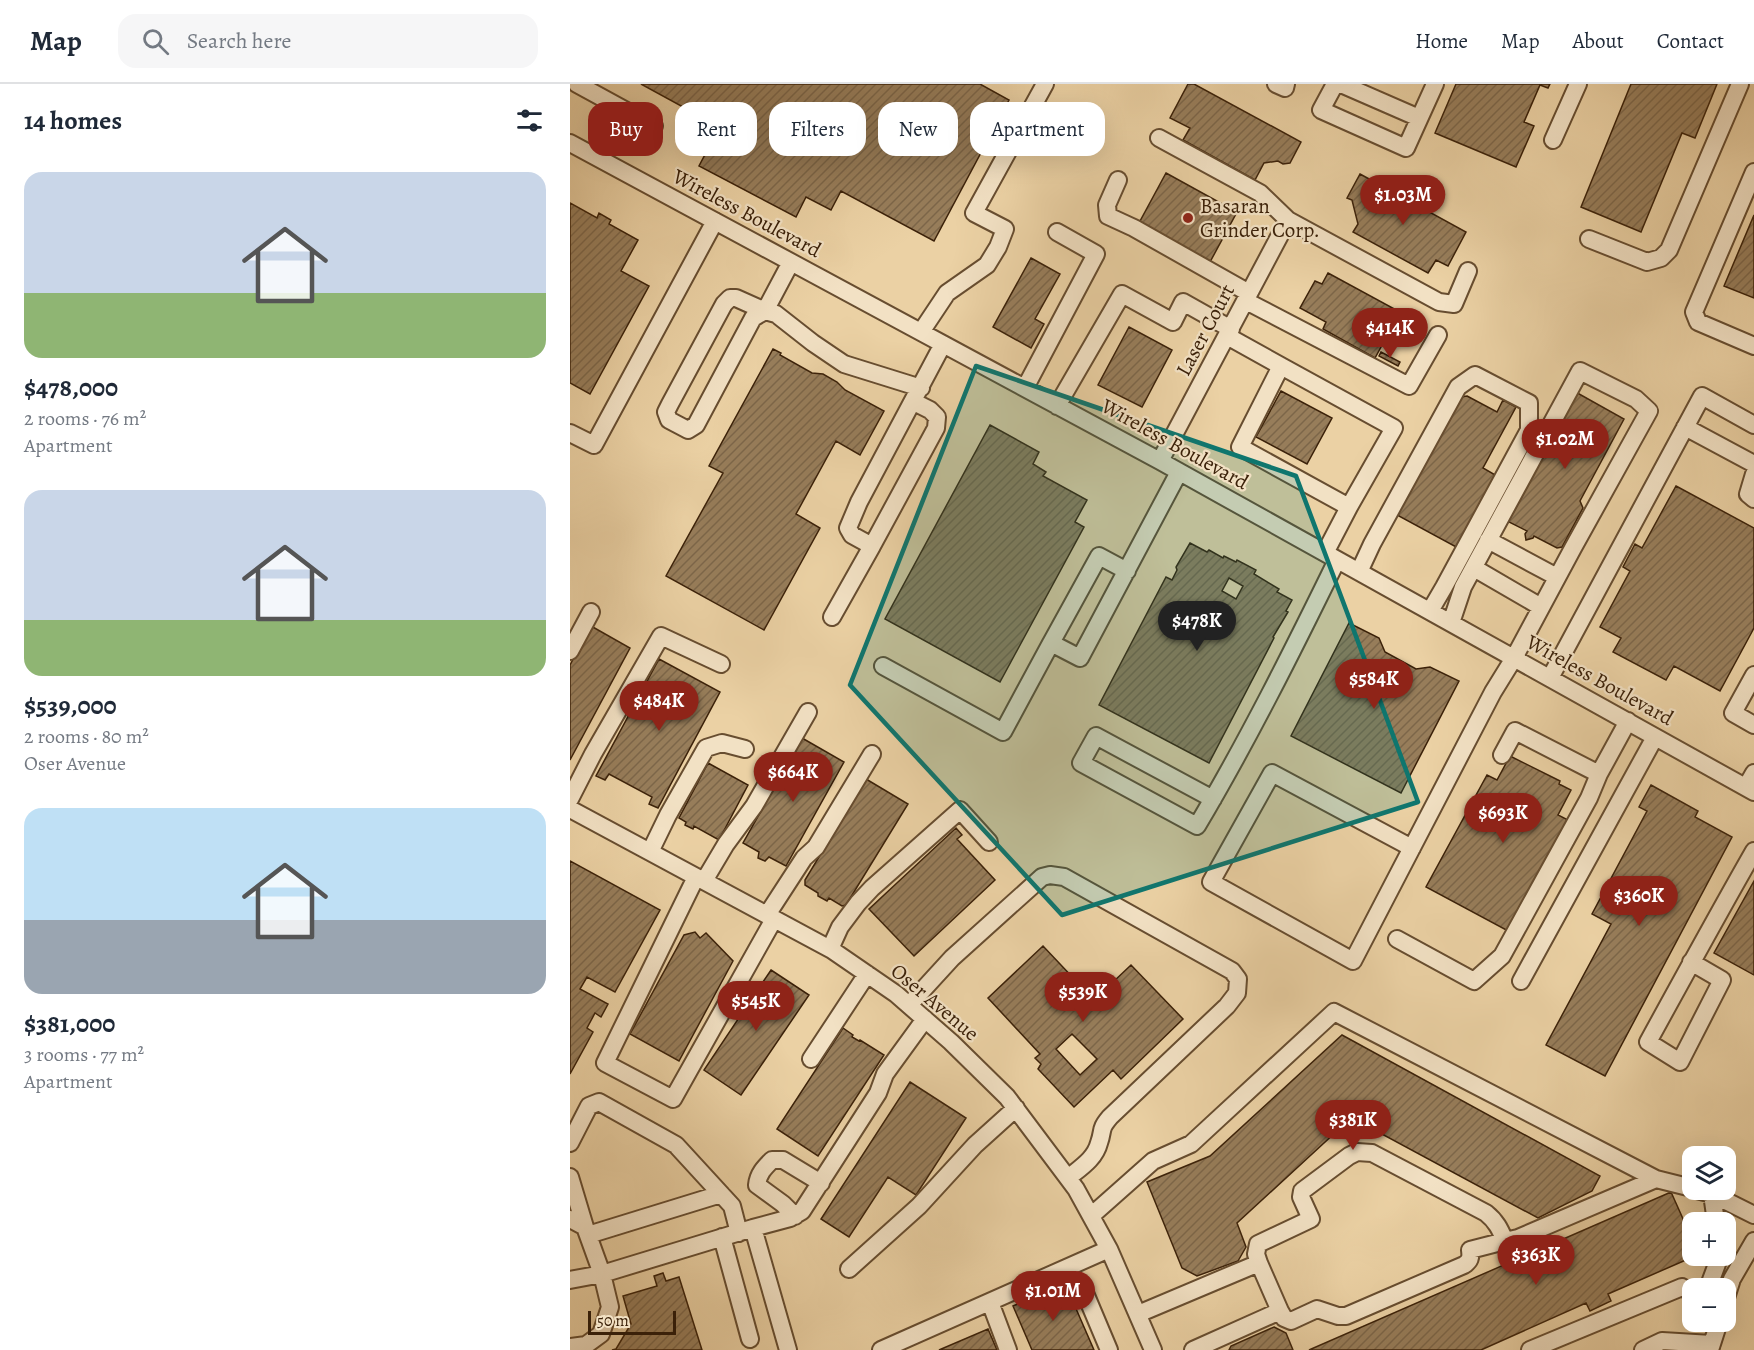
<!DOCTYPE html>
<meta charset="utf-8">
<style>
:root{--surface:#fff;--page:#f6f6f7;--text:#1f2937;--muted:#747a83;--line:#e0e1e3;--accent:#8f2418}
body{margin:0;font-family:Alegreya,serif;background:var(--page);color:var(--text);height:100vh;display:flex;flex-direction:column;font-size:22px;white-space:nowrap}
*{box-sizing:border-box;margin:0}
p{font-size:20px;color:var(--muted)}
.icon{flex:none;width:33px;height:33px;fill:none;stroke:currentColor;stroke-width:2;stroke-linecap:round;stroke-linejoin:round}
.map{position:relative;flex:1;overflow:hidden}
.details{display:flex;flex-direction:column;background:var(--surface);width:570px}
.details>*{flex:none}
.top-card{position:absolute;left:18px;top:18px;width:570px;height:54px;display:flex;gap:12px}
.controls{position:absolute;left:1112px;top:1062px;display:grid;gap:12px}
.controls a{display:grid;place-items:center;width:54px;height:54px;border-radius:12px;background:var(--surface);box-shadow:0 6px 24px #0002;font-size:30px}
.scale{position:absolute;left:18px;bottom:15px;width:88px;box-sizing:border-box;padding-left:6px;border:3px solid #3b2109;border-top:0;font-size:16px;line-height:21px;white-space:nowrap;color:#3b2109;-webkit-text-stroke:4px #f2e1c4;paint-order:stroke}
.price{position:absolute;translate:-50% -51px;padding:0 14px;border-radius:21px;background:var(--accent);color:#fff;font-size:20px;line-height:39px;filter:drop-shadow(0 2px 3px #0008)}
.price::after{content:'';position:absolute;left:50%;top:36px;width:18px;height:14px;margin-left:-9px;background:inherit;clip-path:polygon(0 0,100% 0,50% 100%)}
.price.on{background:#222;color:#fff}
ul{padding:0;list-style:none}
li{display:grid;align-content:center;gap:12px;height:318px;padding:0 24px}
li span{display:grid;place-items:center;height:186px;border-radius:18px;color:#555}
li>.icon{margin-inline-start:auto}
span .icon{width:108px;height:108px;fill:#fffc;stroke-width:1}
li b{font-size:26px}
h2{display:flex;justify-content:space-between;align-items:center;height:72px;padding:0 24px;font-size:26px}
.chip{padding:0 21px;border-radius:18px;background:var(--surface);box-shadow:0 6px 24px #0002;font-size:21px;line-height:54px}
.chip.on{background:var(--accent);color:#fff}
header{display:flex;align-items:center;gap:36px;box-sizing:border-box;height:84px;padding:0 30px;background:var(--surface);border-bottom:2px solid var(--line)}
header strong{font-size:28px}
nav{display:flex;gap:33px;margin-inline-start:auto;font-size:21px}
.search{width:420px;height:54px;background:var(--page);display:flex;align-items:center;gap:15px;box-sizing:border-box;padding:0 21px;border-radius:18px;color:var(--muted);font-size:22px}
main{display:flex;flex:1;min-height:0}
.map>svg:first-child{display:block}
.building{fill:url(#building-hatch);stroke:#3b2109;stroke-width:1.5;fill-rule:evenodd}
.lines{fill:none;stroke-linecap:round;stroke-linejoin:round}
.minor-casing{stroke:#674d30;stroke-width:20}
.minor{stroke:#f2e1c4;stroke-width:16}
.marked{fill:#0f766e;fill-opacity:0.2;stroke:#0f766e;stroke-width:4.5;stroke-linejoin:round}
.poi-dot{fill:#8f2418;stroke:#f2e1c4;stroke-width:2}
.labels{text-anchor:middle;stroke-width:4.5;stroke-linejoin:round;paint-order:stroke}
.poi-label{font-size:21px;fill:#3b2109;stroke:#f2e1c4;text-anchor:start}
.street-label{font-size:21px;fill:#3b2109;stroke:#f2e1c4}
</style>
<header>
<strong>Map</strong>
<div class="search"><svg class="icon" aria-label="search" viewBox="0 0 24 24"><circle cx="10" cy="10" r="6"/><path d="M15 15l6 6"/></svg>Search here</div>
<nav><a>Home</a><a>Map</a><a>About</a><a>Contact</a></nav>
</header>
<main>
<section class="details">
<h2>14 homes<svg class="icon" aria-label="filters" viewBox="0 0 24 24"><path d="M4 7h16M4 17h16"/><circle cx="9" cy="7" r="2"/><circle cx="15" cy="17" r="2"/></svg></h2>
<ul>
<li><span style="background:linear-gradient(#c9d6e8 65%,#8fb573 0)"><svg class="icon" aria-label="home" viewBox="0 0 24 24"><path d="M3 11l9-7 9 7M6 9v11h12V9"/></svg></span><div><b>$478,000</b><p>2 rooms · 76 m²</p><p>Apartment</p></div></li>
<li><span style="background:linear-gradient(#c9d6e8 70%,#8fb573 0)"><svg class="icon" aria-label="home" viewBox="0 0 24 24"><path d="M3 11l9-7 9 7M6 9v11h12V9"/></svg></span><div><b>$539,000</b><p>2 rooms · 80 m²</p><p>Oser Avenue</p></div></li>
<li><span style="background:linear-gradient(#bfe0f5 60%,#9aa5b1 0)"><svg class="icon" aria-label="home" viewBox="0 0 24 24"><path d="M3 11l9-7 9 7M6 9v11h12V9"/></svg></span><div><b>$381,000</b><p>3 rooms · 77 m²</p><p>Apartment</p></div></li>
</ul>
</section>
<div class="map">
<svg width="1184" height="1266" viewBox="0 0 1184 1266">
<defs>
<pattern id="building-hatch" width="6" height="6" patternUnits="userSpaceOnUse" patternTransform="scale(1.5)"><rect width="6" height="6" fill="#977d5a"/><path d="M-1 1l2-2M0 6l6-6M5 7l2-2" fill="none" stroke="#7c6649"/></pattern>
</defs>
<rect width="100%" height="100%" fill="#ebd1a4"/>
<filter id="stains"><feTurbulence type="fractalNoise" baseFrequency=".00333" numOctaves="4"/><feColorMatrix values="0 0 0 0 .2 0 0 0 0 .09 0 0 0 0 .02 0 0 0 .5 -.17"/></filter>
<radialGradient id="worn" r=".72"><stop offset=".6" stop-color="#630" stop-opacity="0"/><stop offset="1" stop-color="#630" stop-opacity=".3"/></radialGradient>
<path class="building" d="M71,0H410L439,16L364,157L271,107L261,126L236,113L226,133L129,82L140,61L116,48L126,30Z
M618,0H624L731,58L720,79L713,80L708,77L694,79L685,96L613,56L620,44L600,34Z
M886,0H980L978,4L970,1L954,38L964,42L946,83L865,49Z
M1061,0H1147L1125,54L1112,49L1071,148L1011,123Z
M596,89L667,128L640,178L569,139Z
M790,90L896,148L878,182L866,176L858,189L783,148L788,140L782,116L777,114Z
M0,119L27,134L29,129L41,136L39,140L68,156L51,187L79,202L20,310L0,299Z
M1184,131V214L1154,202Z
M461,174L490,190L465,235L474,240L461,264L423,243Z
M758,189L830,228L805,274L753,245L756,238L730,224L745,197L752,200Z
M559,243L602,266L572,323L528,301Z
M203,265L211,269L210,271L242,289L253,290L267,298L275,306L314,327L290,371L266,357L226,430L250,444L194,546L96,492L153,389L139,382Z
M811,268L830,278L828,282L809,272Z
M1002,306L1054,335L1010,417L1013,424L992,463L987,464L964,452L963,454L956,456L955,450L957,447L935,436L940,427L943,429L963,392L958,388Z
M711,307L762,334L737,380L686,353Z
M897,312L927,328L933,316L946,323L913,384L927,392L888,464L827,431L891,313Z
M420,341L469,368L463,380L476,388L473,392L517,416L505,438L514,443L430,598L315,535Z
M1106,402L1184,444V544L1150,607L1104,582L1096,596L1043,568L1051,554L1030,543L1060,487L1053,483L1065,460L1072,464Z
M620,459L637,468L639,466L653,474L654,472L666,478L667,476L686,486L684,490L709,505L707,508L722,516L716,527L718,528L703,553L704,554L639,679L529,621L596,493L602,496L607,486L606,483ZM659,494L673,502L666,515L652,507Z
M779,539L809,554L815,568L846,585L860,583L889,597L831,709L721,652Z
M21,542L60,564L0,676V581Z
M89,575L150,608L88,724L79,720L82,713L39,690L35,696L26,692Z
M232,654L274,678L216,782L199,773L195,777L188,774L189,768L173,759Z
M940,672L990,697L989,700L1001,706L988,731L1000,737L940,848L856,803L917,691L927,696Z
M138,679L178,701L149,756L124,742L123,745L115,741L116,738L109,734Z
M296,695L338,720L276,821L272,822L259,814L257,817L248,812V809L235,801V796Z
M1081,701L1128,727L1125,733L1162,753L1035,992L976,961L1041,840L1022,830L1077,727L1069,723Z
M386,744L392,751L387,755L425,796L344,872L299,825Z
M0,777L90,826L45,908L17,893L10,905L38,920L31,933L25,929L17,944L23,948L0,990Z
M1184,797V891L1144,869Z
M125,848L130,854L136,849L163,877L109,977L60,950L114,851Z
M473,862L524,916L561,881L613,935L551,995L543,986L504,1023L468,985L471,980L465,974L470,970L418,914ZM502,950L527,975L510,991L486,965Z
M201,886L239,911L171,1011L134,986Z
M273,944L283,951L282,953L289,957L290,956L314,971L248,1072L207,1045Z
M772,951L1030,1092L1022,1107L968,1134L786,1036H779L667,1139L676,1163L668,1177L627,1192L612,1184L577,1098L640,1072Z
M340,998L396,1034L346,1111L318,1093L279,1153L251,1135Z
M1101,1108L1122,1155V1172H1125L1038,1210L1041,1217L1020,1227L1016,1219L911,1266H739Z
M93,1189L96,1197L109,1193L132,1266H42L46,1265L61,1240L53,1212L87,1202L84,1192Z
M492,1201L497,1204L524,1266H462L443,1222Z
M704,1243L716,1249L723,1266H659L661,1262Z
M418,1245L427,1266H369Z"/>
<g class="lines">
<defs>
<path id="minor" d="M7,0L84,42
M706,0L715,4L716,0
M765,0L751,26L836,64L865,0
M771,0L849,34
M589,54L690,109L718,136L869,218L884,220L898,187
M983,56L1008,0
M0,59L590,377L1184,708
M1184,88L1124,228L1128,238L1184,262
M548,96L537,121L538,132L564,144L679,209
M1019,155L1077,178L1091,174L1099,166L1170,0
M221,178L195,227L166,214H160L154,220L100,320L96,328L99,336L118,346L126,341L183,234L195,227L206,230L243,259L274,280L351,304
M676,217L839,302L868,251
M351,248L377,209L417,181L428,163L435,145L404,129L475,0
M657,252L711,282
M455,304L526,170L487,148
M344,318L360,326L367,333L366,344L302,462L282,451L278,444L289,418L373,260
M487,322L552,210L603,238L613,218L661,245
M1115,343L1184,380
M0,349L24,361L145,137
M590,377L718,136
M1184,390L1178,410L1184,415
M918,456L987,493
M755,469L779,423L670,363L711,282L824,344L779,423
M904,484L971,523
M789,488L802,460L888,303L905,291L959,319V346L874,503L860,527
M262,533L302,462
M481,559L529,472L557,487
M0,567L21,528
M313,582L433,648L481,559L510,574L609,388
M1184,591L1163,629L1184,641
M980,594L1132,312L1184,341
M932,671L945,647L1029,690L1058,637
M1176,703L1184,689
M0,715L23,670L91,552L151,580
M643,715L526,652L511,679L627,742C678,656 723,566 767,476
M0,725L262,866L326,910L381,958L437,1013L506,1105L539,1165L583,1266
M842,764L702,689L641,798L783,877L923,608L944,574L1003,464L1079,327L1066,315L1010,287L893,503L881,539
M80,768L98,731L136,664L152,659L175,665
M126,793L35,979L103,1015L204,835
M134,797L156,760L184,722L238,628
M197,831L234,774L246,763L302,670
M827,855L904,897L932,872L1019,714L1029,690
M260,865L270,843L288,819L302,804L390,726L419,758
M1121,878L1152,896L1110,978L1078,958C1113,894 1148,830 1184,767
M951,897L1085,653
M339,921L382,874L472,793L480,791L494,793L662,887L668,895L667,909L657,922L540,1033C529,1046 534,1045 529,1059C525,1075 510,1084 498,1094
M241,975L297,890
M0,1059L19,1022L29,1018L106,1061L162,1122L169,1149
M0,1093L15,1143
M1086,1095L1122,1104
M1127,1106L1142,1110L1184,1131
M1142,1110L1146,1138
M225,1132L213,1120L187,1101C188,1090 194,1084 202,1076H213L251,1099
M521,1132L583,1077L621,1060L764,928L1086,1095L948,1154L935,1157C930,1145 926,1137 916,1129L802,1069L787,1068L779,1072L732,1107L731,1113L741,1135L688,1160L686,1170L689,1179L568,1230
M0,1135L15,1143L32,1190L183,1144L218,1266
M183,1144L220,1134L232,1127L308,1009L315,990L355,935
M18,1151L151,1110
M152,1153L180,1255
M689,1179L710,1227
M279,1185L349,1122L405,1061L446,1024
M0,1196L32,1190L40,1223L31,1250L16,1261L0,1263
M1138,1204L1150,1172
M515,1209L539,1266
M1155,1217L1162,1195L1184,1157
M420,1218L438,1266
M311,1266L539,1165
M623,1266L710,1227L714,1234L721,1237L747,1225L768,1232H776L894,1181C900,1177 901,1174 900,1166L935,1157
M960,1266L1112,1203L1122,1209
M1073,1266L1092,1257L1142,1260
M1140,1266L1149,1238"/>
</defs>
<use href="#minor" class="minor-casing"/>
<use href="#minor" class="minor"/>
</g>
<path class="marked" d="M406,282L726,392L848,718L492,831L280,601Z"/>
<circle class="poi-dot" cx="618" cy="134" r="6"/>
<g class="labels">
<g class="poi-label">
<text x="630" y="129">Basaran<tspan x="630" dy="24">Grinder Corp.</tspan></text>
</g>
<g class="street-label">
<text transform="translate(177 129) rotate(28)" y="7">Wireless Boulevard</text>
<text transform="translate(635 246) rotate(-62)" y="7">Laser Court</text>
<text transform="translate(605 360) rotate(29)" y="7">Wireless Boulevard</text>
<text transform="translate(1030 596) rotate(29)" y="7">Wireless Boulevard</text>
<text transform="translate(365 918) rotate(40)" y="7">Oser Avenue</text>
</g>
</g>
<rect width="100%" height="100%" filter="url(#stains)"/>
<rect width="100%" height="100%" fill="url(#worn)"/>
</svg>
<div class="controls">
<a><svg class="icon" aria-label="layers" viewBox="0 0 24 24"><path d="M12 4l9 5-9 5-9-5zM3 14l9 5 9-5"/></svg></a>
<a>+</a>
<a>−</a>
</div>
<div class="scale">50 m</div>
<b class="price" style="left:833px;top:142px">$1.03M</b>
<b class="price" style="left:820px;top:275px">$414K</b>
<b class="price" style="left:995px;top:386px">$1.02M</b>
<b class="price on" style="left:627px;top:568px">$478K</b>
<b class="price" style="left:804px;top:626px">$584K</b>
<b class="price" style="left:89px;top:648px">$484K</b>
<b class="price" style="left:223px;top:719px">$664K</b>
<b class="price" style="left:933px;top:760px">$693K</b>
<b class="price" style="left:1069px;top:843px">$360K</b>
<b class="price" style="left:513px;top:939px">$539K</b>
<b class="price" style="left:186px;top:948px">$545K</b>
<b class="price" style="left:783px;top:1067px">$381K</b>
<b class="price" style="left:966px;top:1202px">$363K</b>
<b class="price" style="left:483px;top:1238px">$1.01M</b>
<div class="top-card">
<a class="chip on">Buy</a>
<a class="chip">Rent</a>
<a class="chip">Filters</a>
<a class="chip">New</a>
<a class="chip">Apartment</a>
</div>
</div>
</main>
